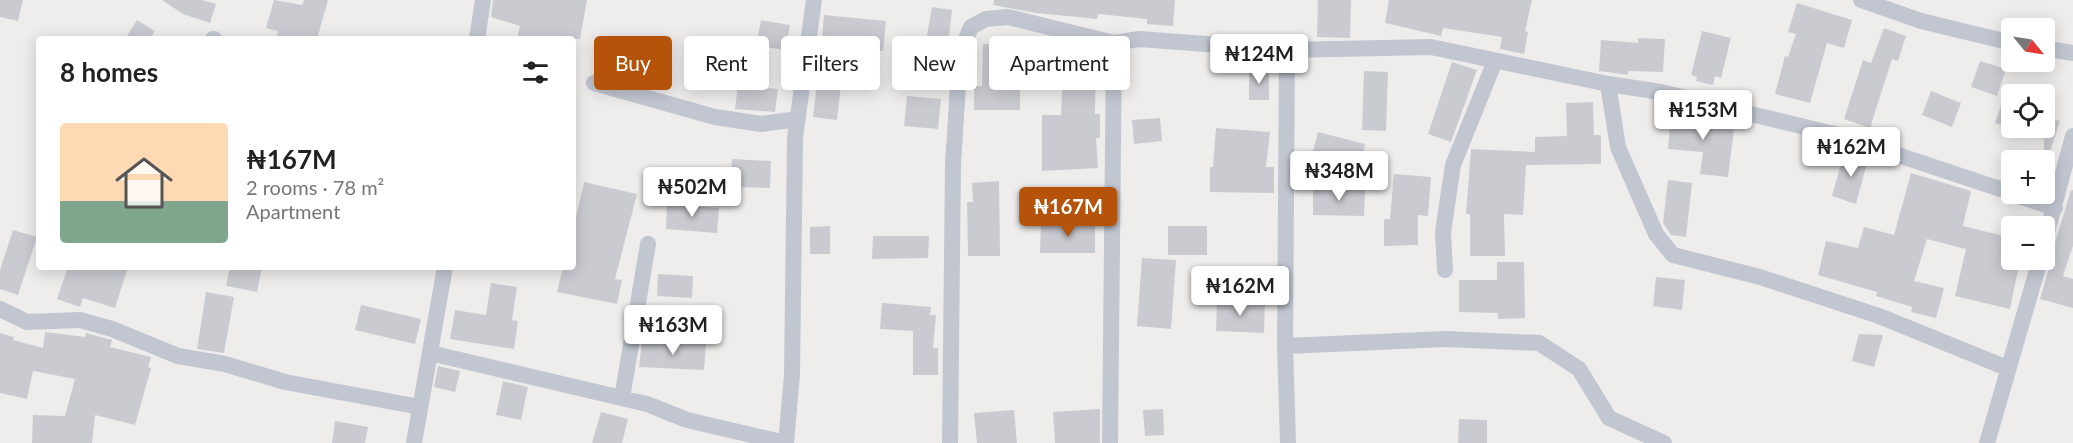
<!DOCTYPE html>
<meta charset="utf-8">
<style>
:root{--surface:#fff;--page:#f6f6f6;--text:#222;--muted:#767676;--line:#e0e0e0;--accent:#b45309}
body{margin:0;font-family:Lato,sans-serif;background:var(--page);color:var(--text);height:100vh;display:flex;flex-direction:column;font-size:22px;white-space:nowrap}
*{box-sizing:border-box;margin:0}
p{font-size:20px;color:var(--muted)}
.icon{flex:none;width:33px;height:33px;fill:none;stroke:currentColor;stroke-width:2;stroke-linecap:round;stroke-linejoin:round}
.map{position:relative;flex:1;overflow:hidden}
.panel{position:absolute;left:36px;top:36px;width:540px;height:234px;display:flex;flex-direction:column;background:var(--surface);border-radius:6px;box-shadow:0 3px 15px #0003}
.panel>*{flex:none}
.guide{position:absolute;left:594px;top:36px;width:570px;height:54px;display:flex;gap:12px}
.needle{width:39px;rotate:120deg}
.controls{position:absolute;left:2001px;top:18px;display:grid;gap:12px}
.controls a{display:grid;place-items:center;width:54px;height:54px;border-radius:6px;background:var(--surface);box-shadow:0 3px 15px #0003;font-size:30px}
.price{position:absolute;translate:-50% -51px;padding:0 14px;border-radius:6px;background:#fff;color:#222;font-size:20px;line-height:39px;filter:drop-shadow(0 2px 3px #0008)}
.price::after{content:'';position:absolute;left:50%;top:36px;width:18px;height:14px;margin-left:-9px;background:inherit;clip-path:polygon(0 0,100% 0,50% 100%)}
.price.selected{background:var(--accent);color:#fff}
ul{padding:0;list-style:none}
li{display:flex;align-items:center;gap:18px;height:150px;padding:0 24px}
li+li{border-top:2px solid var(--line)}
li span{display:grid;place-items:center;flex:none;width:168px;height:120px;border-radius:6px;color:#555}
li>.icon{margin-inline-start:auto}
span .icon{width:72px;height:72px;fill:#fffc;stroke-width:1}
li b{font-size:26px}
h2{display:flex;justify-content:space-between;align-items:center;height:72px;padding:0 24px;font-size:26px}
.tag{padding:0 21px;border-radius:6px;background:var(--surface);box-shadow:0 3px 15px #0003;font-size:21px;line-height:54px}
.tag.selected{background:var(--accent);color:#fff}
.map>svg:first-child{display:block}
.building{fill:#cacbd1}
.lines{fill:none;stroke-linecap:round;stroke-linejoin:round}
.minor{stroke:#c1c6d1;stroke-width:16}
</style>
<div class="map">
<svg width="2073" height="443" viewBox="0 0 2073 443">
<rect width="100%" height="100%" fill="#efedec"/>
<path class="building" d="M0,0H23L18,21L0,17Z
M162,0H202L216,4L210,23L183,14Z
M274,0L302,5L304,0H328L317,39H276L278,31L266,28Z
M493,0H587L580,39H517L520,26L491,17Z
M994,0H1175L1173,26L1147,24V19L1098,14L1097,19L1036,13L993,5Z
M1318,0H1351L1350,38L1317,37Z
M1389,0H1532L1525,31L1528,32L1524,54L1500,49L1502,37L1443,28L1441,36L1385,23Z
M1797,3L1852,20L1844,48L1827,43L1810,103L1775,94L1785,56L1788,57L1796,34L1788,32Z
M932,7L952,10L945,71L908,68L911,40L926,41Z
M824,15L886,21L883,51L850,48L847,78L842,77L837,120L813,117L818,75H814L818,50H821Z
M137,20L155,31L150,39H125Z
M761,20L790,25L786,50L756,46Z
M1884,28L1906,36L1898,61L1892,59L1870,128L1844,119L1863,60L1871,63Z
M1702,31L1731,38L1721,78L1715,76L1713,85L1696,81L1697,77L1691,75Z
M621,38L647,44L637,81L595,67L601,44L618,49Z
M1638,38L1665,39L1663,72L1628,71V75L1599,71L1601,40L1638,43Z
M983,44L1017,45V86H1020V110H974V86H982Z
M1056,49H1096L1095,114H1100V138H1096L1098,168L1042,171V115H1061L1063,74H1056Z
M1980,61L2006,69L1997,96L1971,87Z
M1452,62L1477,70L1451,142L1428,134Z
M1249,69H1269V100H1249Z
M1364,71L1388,72L1386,131L1362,130Z
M738,84L778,89L775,112L735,109Z
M1931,91L1961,103L1952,127L1922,115Z
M907,96L941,99L938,129L904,126Z
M1593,102L1594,135H1601V164L1526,165L1523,215L1504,214L1505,256H1470V214H1466L1471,149L1535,152V137L1567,136L1566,103Z
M2002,103L2012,106V128L1995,123Z
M1671,110L1696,112V119L1725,122V128L1734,129L1728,177L1700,174L1703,152L1668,149Z
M2044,116L2060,121L2047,161H2044V139L2018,130V128H2044Z
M1160,118L1162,141L1134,144L1132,120Z
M1216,128L1270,132L1266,167H1274V193L1210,192V167H1213Z
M1318,132L1365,144L1361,163L1313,151Z
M1852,151L1869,156L1856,204L1832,196L1842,160L1849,162Z
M732,159L771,161L770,188L731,187Z
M1911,173L1971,191L1963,226L2012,238V260H2020L2010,309L1955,296L1966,249L1927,239L1914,281L1944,288L1936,318L1911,312L1912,307L1876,296L1877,292L1818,275L1826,241L1858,248L1864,227L1894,235Z
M1394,174L1431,177L1428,216L1418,215V245L1384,246V219H1390Z
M1668,180L1692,183L1686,237L1671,235L1663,223Z
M999,181L1000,256H968L967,202H973L972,183Z
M584,182L637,194L615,279L622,280L617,304L557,292L563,268L573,270V231Z
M1313,187L1365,189L1364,216L1313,215Z
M2071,190H2073V246L2063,276L2073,279V308L2040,299L2050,265L2049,255L2054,246Z
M667,204L719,208L717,233L666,229Z
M1041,222L1095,223V253H1040Z
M830,226V254H810V227Z
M1168,226H1207V255H1168Z
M13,230L37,237L18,295L0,289V270Z
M873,236H929L928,258L872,259Z
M1142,258L1176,260L1171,329L1137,326Z
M1497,262H1524L1525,318L1498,319V313L1459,312V280H1497Z
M68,267H128L115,308L83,298L80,307L57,299Z
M230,267H262L257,292L226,286Z
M658,274L693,276L692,298L657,296Z
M1656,277L1685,280L1682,310L1653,306Z
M491,283L517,287L512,320L518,321L514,349L450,339L455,310L486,315Z
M206,292L234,297L224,353L197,349Z
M1217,301L1265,303L1264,333L1216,331Z
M882,303L931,307L930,315H936L933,348H938V375H913V331L880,329Z
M361,305L421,319L415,344L355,330Z
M45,332L85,337L86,333L112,340L110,347L151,357L148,367L151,368L135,425L95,415L92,443H32L33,415L65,416L75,379L33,371L27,399L0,393V333L14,337L13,340L43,348Z
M1859,334L1883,335L1874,367L1852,361Z
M642,341L706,344L704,370L639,367Z
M438,366L460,371L455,392L434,387Z
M503,381L528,387L521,420L496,415Z
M1100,409V443H1055L1053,412Z
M1163,409L1164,435L1145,436L1143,410Z
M1014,410L1017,443H977L974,413Z
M601,412L628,419L622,443H592Z
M1459,419L1487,420V443H1458Z
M335,421L368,427L365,443H332Z"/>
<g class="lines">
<path class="minor" d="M1861,0L1921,21L2012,43
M213,39H214
M477,39L483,0
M2044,48L2073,53
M1287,50L1285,346L1288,443
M594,83L715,117L761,124L798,119
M1608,84L1618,147L1656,234L1673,255L1760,277L1879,316L2007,368
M2012,194L2055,208
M2044,243L2073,136
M1445,270L1443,232L1453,165L1495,61
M0,309L27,322L80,320L112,329L178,356L225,364L285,382L420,407
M1285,346L1446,339L1539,343L1579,369L1609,418L1664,443
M430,353L647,404L687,420L786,443
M622,398L648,244
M414,443L445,267
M786,443L792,375L795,138L814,0
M950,443L953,164L960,54L971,27L986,19L1008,17L1114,43L1139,39L1287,50L1431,47L1608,84L1661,92L1838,135L2012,193
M1110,443L1114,43
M1987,443L2040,260"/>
</g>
</svg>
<div class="controls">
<a><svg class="needle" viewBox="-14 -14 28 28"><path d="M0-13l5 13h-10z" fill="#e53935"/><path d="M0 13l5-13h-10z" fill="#767676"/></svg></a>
<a><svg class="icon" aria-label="locate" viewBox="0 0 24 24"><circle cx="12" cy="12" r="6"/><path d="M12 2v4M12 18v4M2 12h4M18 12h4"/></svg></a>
<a>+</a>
<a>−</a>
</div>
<b class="price" style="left:1259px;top:85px">₦124M</b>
<b class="price" style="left:1703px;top:141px">₦153M</b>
<b class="price" style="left:1851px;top:178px">₦162M</b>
<b class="price" style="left:1339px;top:202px">₦348M</b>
<b class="price" style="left:692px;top:218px">₦502M</b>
<b class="price selected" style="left:1068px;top:238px">₦167M</b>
<b class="price" style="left:1240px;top:317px">₦162M</b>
<b class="price" style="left:673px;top:356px">₦163M</b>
<div class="guide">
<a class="tag selected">Buy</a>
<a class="tag">Rent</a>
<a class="tag">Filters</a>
<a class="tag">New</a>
<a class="tag">Apartment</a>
</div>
<section class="panel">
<h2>8 homes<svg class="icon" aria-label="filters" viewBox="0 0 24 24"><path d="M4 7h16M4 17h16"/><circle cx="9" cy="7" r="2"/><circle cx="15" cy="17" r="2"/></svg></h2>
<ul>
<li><span style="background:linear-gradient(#ffd9b3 65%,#7fa58c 0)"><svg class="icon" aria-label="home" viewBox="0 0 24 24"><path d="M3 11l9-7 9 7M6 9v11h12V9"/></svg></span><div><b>₦167M</b><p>2 rooms · 78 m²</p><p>Apartment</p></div></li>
</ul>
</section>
</div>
